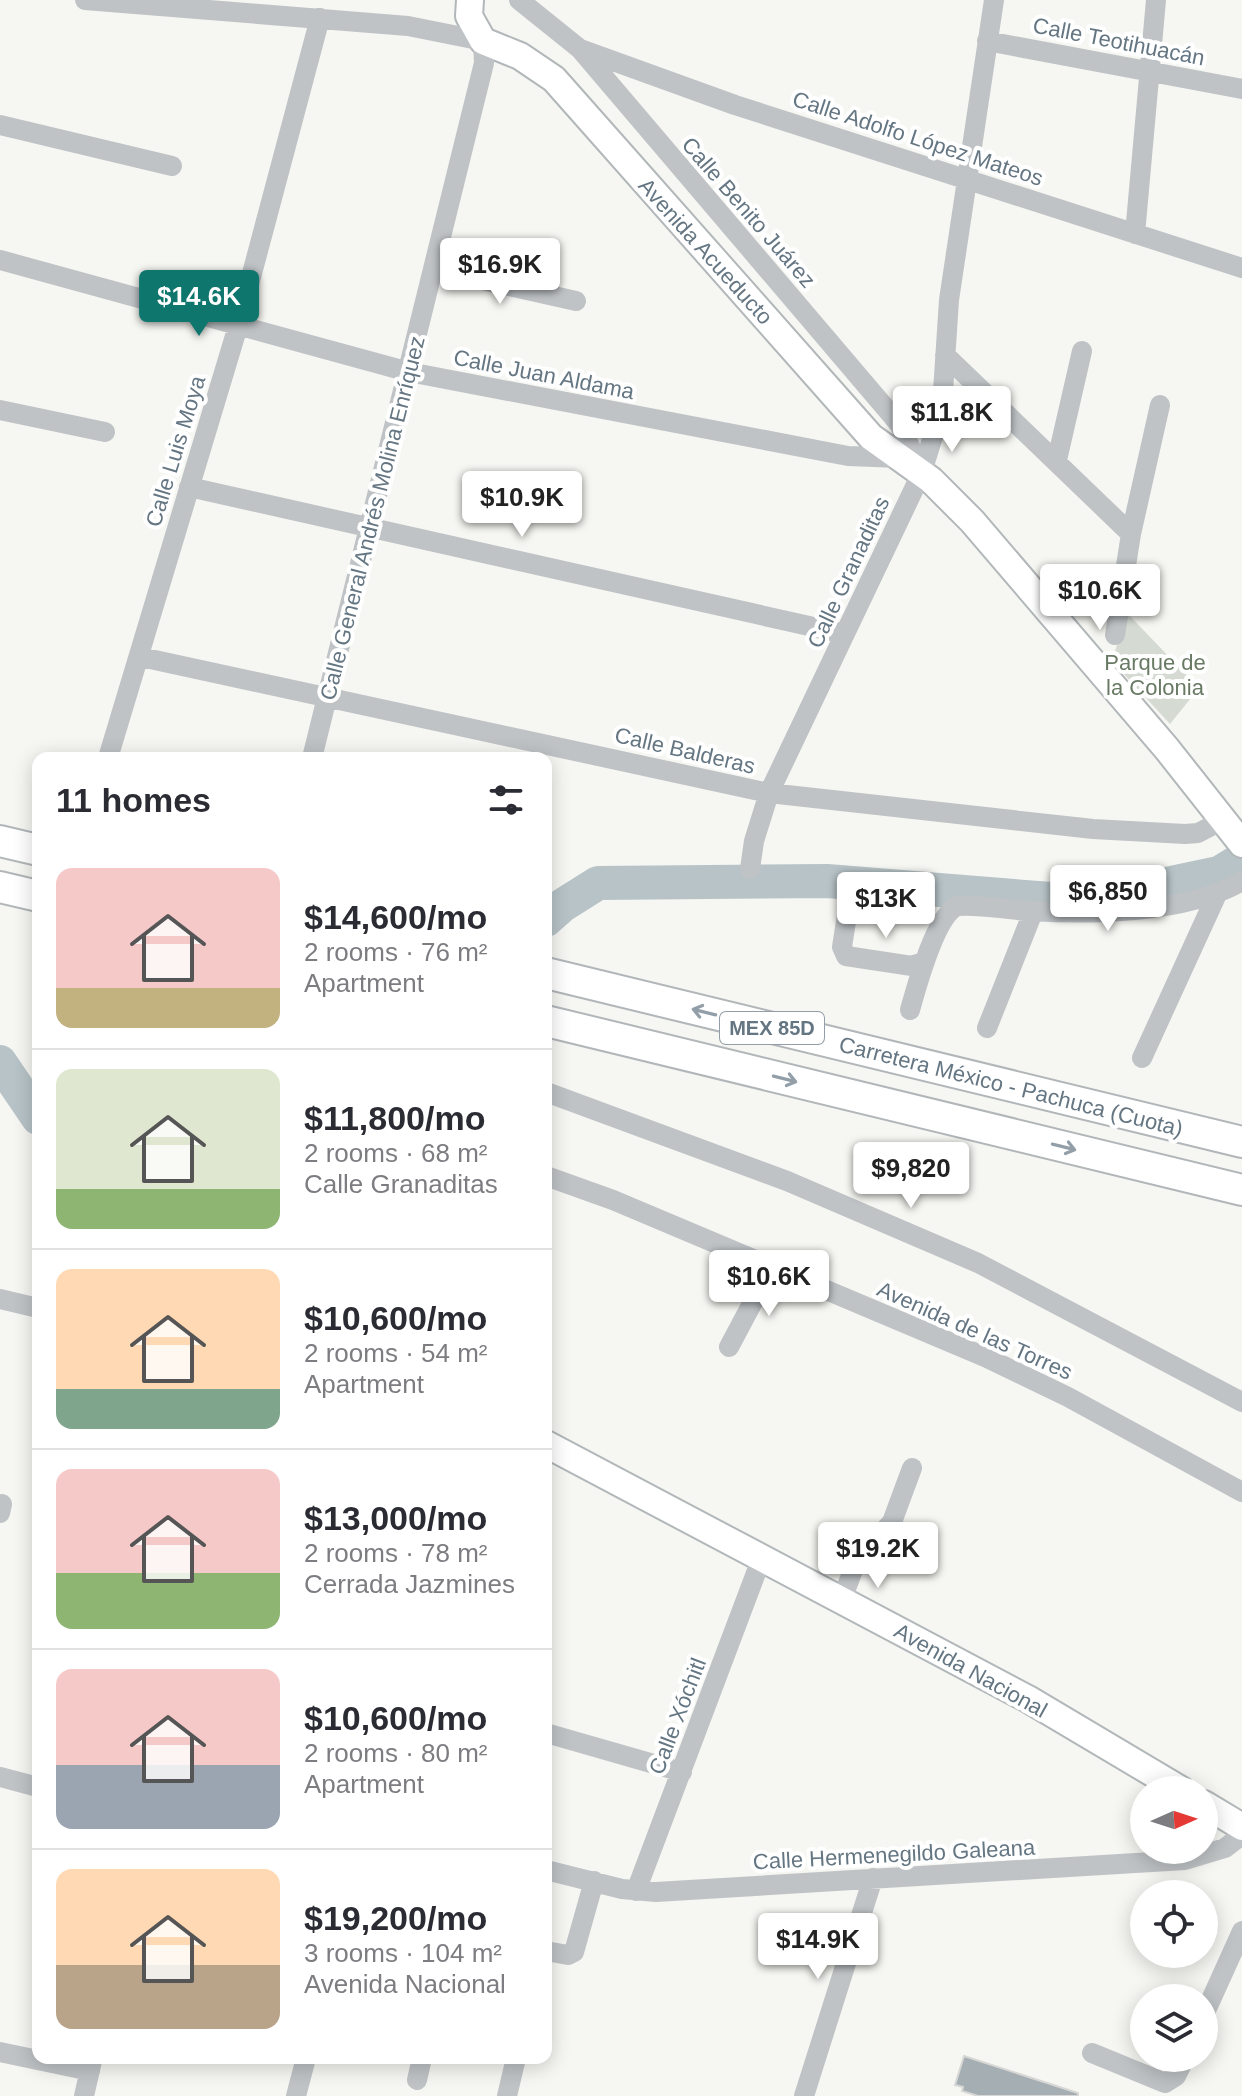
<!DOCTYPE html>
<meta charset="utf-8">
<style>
:root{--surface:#fff;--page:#f2f2f3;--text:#2b2b33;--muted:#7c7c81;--line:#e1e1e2;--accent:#0f766e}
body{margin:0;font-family:Helvetica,sans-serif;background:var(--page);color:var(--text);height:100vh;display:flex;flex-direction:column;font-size:30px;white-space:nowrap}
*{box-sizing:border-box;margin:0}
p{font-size:26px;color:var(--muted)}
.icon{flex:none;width:44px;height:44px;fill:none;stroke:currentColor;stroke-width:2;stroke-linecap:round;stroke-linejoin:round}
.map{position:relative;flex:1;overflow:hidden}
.sheet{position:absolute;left:32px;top:752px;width:520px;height:1312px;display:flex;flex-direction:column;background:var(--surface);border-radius:16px;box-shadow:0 4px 20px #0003}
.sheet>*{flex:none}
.needle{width:52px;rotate:87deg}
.fabs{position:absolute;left:1130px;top:1776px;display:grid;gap:16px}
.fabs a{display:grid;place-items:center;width:88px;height:88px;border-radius:50%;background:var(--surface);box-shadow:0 4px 20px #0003;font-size:40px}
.price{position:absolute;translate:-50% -68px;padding:0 18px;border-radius:8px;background:#fff;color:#222;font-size:26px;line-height:52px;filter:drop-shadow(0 2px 4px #0008)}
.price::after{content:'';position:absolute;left:50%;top:48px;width:24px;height:18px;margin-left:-12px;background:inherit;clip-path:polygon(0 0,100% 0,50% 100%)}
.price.on{background:var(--accent);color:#fff}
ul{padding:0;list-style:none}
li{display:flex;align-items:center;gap:24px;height:200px;padding:0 24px}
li+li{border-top:2px solid var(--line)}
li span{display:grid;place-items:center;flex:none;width:224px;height:160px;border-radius:16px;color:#555}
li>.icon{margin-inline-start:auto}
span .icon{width:96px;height:96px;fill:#fffc;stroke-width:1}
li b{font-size:34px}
h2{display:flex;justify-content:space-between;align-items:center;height:96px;padding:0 24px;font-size:34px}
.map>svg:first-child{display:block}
.green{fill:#d5dbd2}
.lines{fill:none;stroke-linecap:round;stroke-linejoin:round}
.river{stroke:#b7c3c7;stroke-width:34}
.building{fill:#a5aeb3;stroke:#d7d7d5;stroke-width:2}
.major-casing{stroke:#b2b7ba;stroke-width:30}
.highway-casing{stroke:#b2b6b9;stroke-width:34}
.minor{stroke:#bfc3c6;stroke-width:20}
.major{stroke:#fff;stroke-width:26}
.highway{stroke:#fff;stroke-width:30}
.oneway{stroke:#939fa8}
.labels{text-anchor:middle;stroke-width:8;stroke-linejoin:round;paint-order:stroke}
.shield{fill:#fff;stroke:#939fa8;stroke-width:2}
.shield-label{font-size:20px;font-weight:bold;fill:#657683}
.street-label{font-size:22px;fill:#657683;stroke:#fff}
.park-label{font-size:22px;fill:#697a64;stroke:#fff}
</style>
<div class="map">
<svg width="1242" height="2096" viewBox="0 0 1242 2096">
<rect width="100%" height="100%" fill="#f6f6f2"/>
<path class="green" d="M1127,613L1199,688L1170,724L1112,661Z"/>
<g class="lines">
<path class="river" d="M546,920L563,905L598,883L827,881L1051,899L1129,892L1219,873L1242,859
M0,1062L38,1118"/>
</g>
<path class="building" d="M964,2056L1078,2093V2096H978L962,2091L963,2087L955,2085Z"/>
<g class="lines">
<defs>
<path id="major" d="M470,0L469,16L483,41L520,56L554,79L871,437L931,480L972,521L1167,749L1242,844
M546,1444L1028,1699L1181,1790
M1204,1804L1242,1827"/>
<path id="highway" d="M0,841L38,850
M0,887L38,896
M546,973L1242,1142
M546,1021L1242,1190"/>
</defs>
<use href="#major" class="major-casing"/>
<use href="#highway" class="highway-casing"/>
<path class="minor" d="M85,0L408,26L483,41L484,63L312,758
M519,0L580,49L900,425L922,472
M987,41L1242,89
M580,49L735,105L1242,268
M0,125L172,166
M1135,234L1156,0
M0,260L409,372L848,456L900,458
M433,269L576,301
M945,355L1131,534
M0,410L105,432
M1057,460L1082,351
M189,487L845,634
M1115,635L1131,534L1160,405
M141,657L769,793L1093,829L1185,834L1198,833L1223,820
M108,758L238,326L320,18
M750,869L754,841L769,793L922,472L942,407L949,300L994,0
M847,915L842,947L846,956L912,966L923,962
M910,1010C917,985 935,917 957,906C981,904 1007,910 1031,911C1093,915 1188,913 1242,881
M987,1028L1033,912
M1142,1058L1217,894
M546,1092L787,1181L978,1263L1242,1402
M546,1176L613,1200L985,1357L1068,1397L1242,1492
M0,1299L38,1308
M729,1347L771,1268
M0,1513L2,1504
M842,1599L857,1560L892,1522L912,1468
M546,1733L682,1772
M0,1777L38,1787
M546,1870L622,1889L656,1892L1185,1860L1225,1848L1242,1835
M636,1891L762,1557
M546,1951L568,1955L574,1952L594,1881
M1204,2015L1242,1931
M0,2052L90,2071
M1092,2053L1165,2083L1176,2076L1185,2058
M417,2080L422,2058
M84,2096L92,2061
M296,2096L306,2058
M507,2096L516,2058
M804,2096L873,1878"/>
<use href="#major" class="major"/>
<use href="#highway" class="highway"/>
</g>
<defs><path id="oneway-shaft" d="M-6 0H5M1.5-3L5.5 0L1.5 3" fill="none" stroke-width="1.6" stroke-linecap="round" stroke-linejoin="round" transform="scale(2)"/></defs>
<g class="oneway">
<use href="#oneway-shaft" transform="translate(704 1012) rotate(-166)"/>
<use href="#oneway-shaft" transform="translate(785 1079) rotate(14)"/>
<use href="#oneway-shaft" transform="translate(1064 1147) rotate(14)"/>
</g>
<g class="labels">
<rect class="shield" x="720" y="1012" width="104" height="32" rx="6"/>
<g class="shield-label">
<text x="772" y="1035">MEX 85D</text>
</g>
<g class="street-label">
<text transform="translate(1119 41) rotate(11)" y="8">Calle Teotihuacán</text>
<text transform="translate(918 138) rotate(18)" y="8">Calle Adolfo López Mateos</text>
<text transform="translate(749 212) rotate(49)" y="8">Calle Benito Juárez</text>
<text transform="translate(706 251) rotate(48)" y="8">Avenida Acueducto</text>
<text transform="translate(544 374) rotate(11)" y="8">Calle Juan Aldama</text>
<text transform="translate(175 451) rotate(-73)" y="8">Calle Luis Moya</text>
<text transform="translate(372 518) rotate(-76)" y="8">Calle General Andrés Molina Enríquez</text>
<text transform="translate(848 572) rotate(-65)" y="8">Calle Granaditas</text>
<text transform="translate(685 750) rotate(13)" y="8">Calle Balderas</text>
<text transform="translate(1011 1086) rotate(14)" y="8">Carretera México - Pachuca (Cuota)</text>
<text transform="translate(975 1330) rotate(24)" y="8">Avenida de las Torres</text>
<text transform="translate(971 1670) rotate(29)" y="8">Avenida Nacional</text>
<text transform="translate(677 1716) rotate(-69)" y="8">Calle Xóchitl</text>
<text transform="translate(894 1854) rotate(-3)" y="8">Calle Hermenegildo Galeana</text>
</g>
<g class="park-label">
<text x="1155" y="670">Parque de<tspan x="1155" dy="25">la Colonia</tspan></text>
</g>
</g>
</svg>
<div class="fabs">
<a><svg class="needle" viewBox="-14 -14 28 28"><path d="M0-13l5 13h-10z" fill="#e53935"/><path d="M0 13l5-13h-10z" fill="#7c7c81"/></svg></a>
<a><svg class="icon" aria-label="locate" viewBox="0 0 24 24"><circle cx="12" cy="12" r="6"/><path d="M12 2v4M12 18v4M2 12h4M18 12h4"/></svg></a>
<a><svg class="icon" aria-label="layers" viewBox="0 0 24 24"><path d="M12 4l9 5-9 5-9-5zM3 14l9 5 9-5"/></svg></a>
</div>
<b class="price" style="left:500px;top:306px">$16.9K</b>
<b class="price on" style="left:199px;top:338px">$14.6K</b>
<b class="price" style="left:952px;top:454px">$11.8K</b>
<b class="price" style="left:522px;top:539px">$10.9K</b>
<b class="price" style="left:1100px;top:632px">$10.6K</b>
<b class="price" style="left:1108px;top:933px">$6,850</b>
<b class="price" style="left:886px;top:940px">$13K</b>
<b class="price" style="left:911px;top:1210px">$9,820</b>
<b class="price" style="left:769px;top:1318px">$10.6K</b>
<b class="price" style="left:878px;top:1590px">$19.2K</b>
<b class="price" style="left:818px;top:1981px">$14.9K</b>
<section class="sheet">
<h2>11 homes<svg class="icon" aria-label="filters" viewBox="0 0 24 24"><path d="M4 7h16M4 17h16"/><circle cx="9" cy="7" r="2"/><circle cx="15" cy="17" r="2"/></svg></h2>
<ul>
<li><span style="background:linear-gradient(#f6c9c9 75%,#c2b280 0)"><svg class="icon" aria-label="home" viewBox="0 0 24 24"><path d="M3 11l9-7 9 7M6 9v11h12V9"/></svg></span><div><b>$14,600/mo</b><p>2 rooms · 76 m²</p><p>Apartment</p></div></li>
<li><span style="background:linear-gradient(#dfe7d0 75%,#8fb573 0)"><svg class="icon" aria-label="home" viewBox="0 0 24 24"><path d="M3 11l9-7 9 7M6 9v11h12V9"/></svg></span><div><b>$11,800/mo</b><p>2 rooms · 68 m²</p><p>Calle Granaditas</p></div></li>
<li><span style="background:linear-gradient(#ffd9b3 75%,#7fa58c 0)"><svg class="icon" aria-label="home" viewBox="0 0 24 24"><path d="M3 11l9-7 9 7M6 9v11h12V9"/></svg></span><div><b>$10,600/mo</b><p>2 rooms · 54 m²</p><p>Apartment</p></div></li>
<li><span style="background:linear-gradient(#f6c9c9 65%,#8fb573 0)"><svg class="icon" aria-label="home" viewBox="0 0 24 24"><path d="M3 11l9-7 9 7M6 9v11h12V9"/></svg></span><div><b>$13,000/mo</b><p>2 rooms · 78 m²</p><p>Cerrada Jazmines</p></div></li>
<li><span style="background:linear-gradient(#f6c9c9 60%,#9aa5b1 0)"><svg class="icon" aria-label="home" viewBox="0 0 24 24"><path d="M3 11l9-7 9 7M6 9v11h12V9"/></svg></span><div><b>$10,600/mo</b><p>2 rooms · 80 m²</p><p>Apartment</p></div></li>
<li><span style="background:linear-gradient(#ffd9b3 60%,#b9a48a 0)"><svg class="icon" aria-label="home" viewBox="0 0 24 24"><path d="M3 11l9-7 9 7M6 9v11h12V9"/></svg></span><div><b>$19,200/mo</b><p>3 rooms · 104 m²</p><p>Avenida Nacional</p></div></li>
</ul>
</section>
</div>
